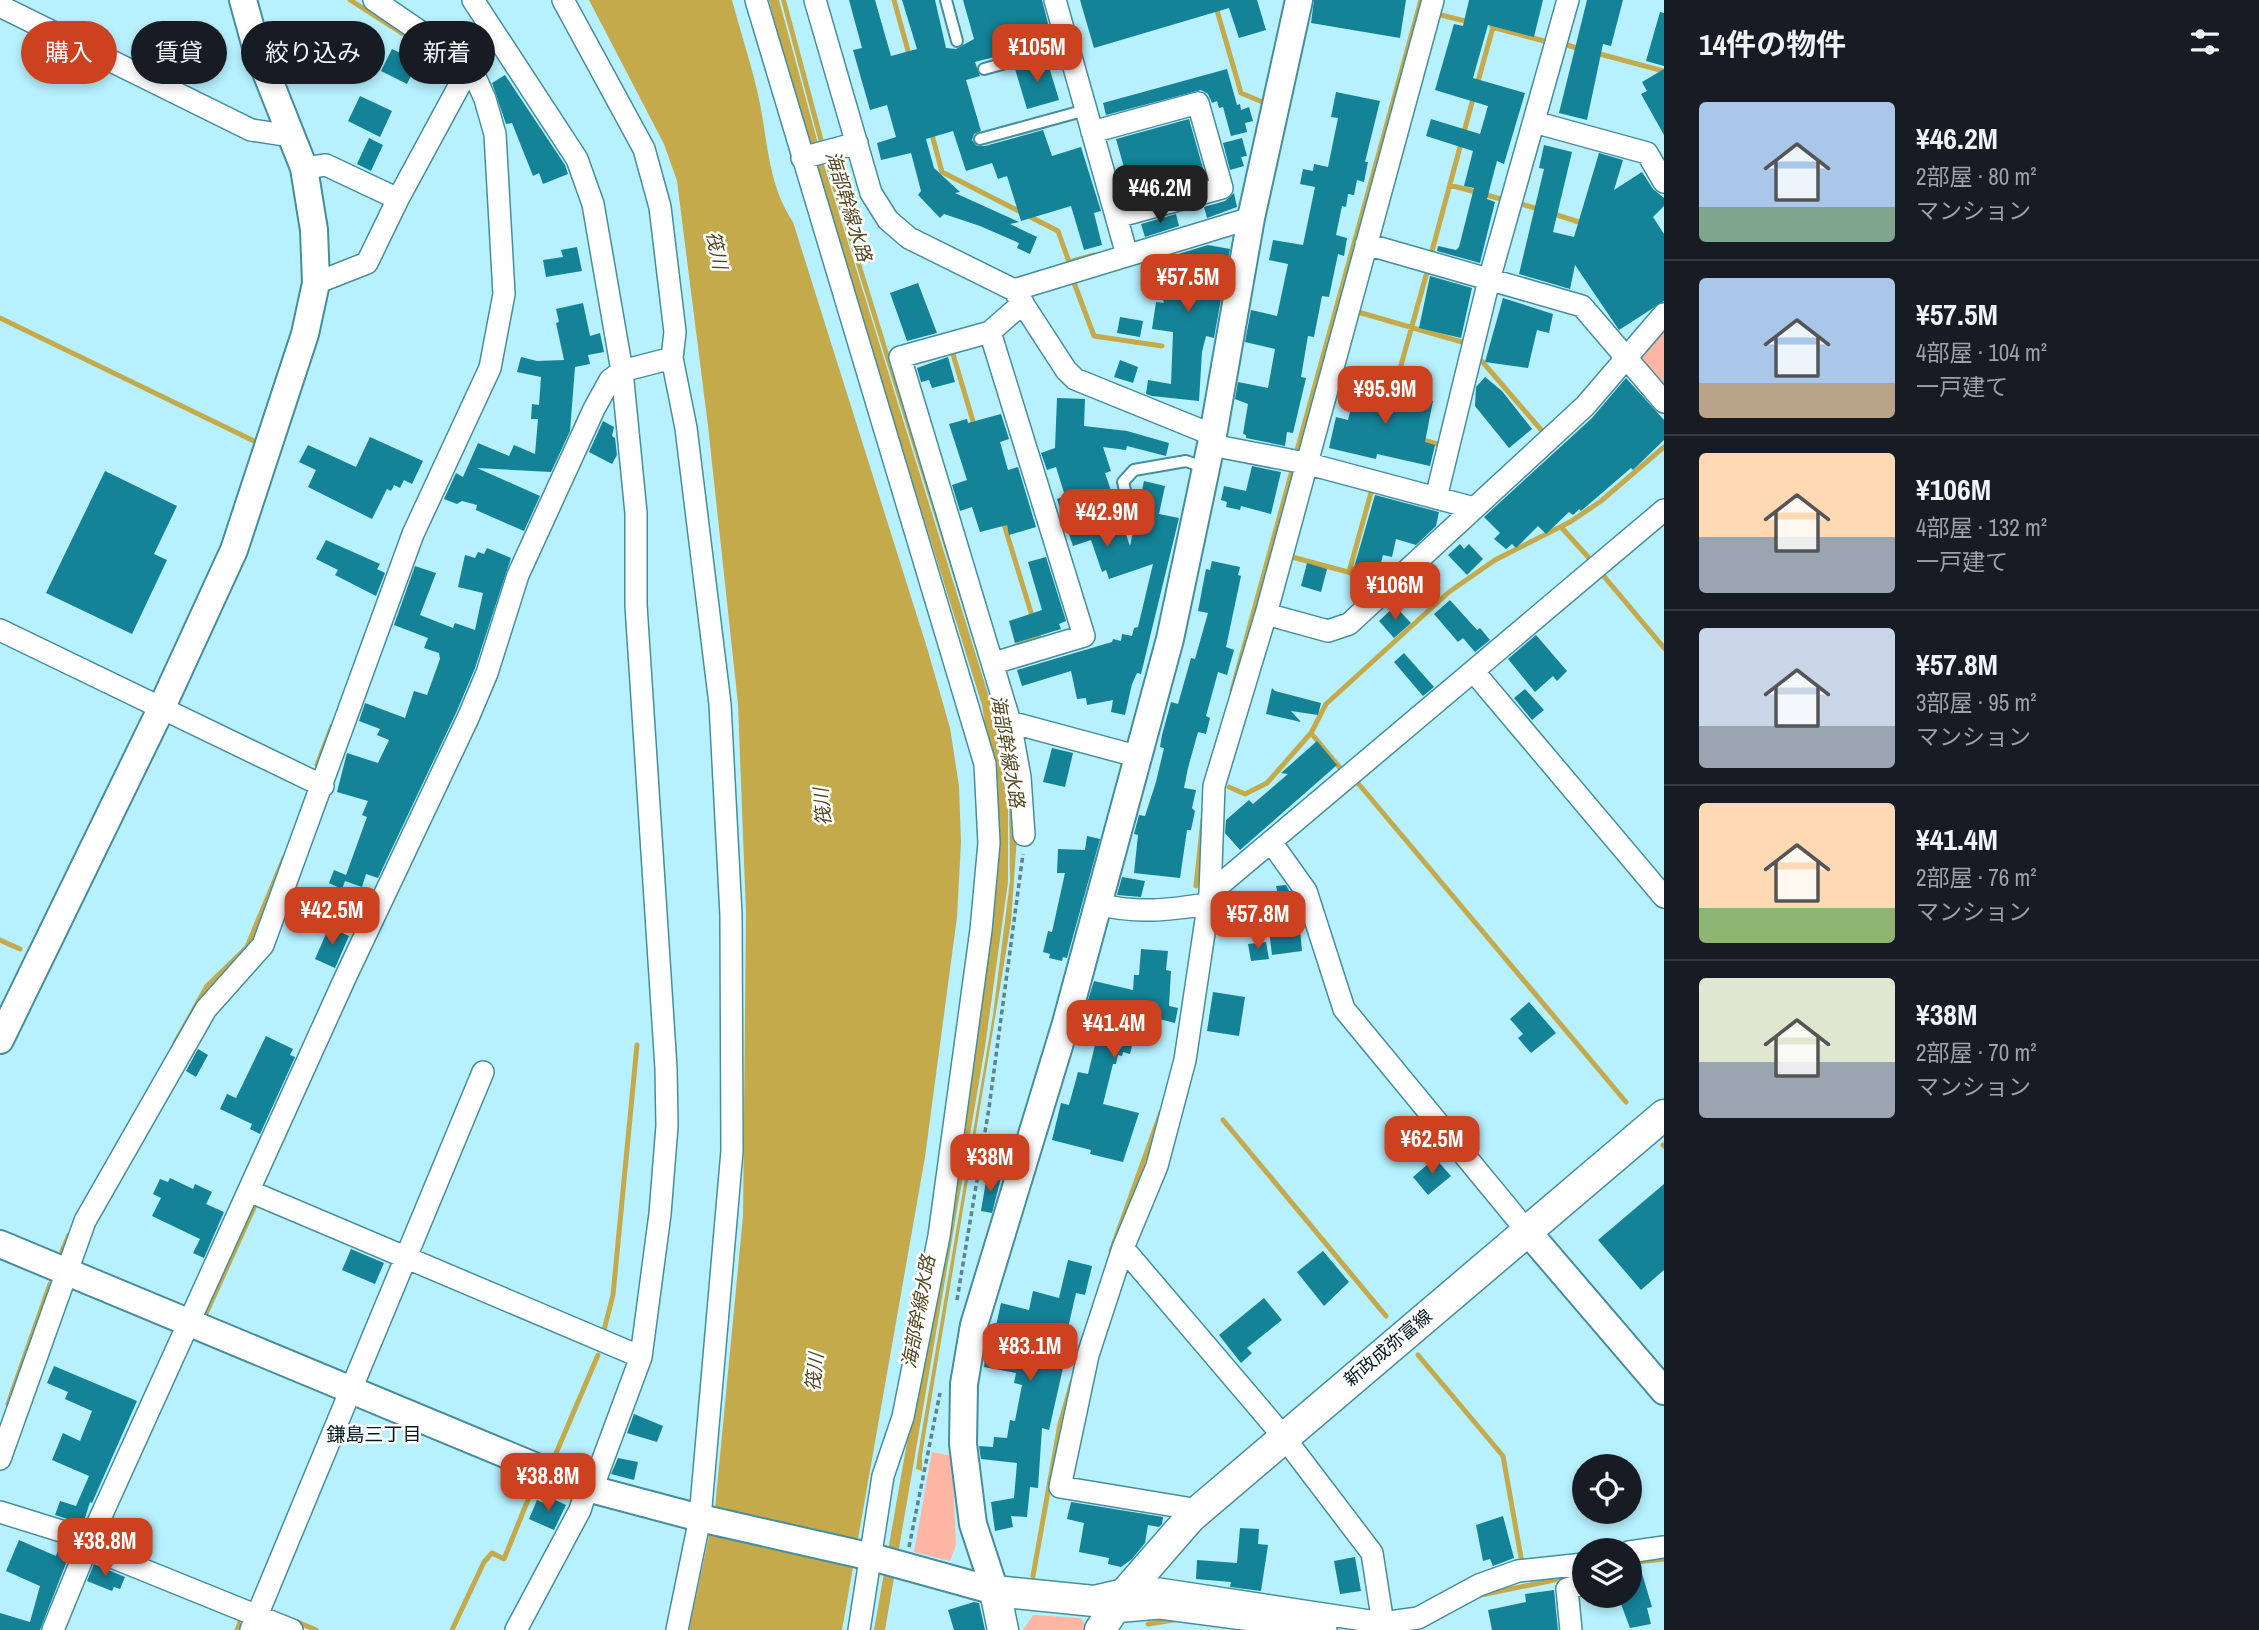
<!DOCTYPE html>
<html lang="ja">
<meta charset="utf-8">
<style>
:root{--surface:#171b24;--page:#20242c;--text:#f1f3f6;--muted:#9ea1a6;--line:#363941;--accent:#cc4220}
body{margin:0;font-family:"Archivo Narrow","Noto Sans JP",sans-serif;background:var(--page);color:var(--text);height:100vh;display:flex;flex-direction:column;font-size:26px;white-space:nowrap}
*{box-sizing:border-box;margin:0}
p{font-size:23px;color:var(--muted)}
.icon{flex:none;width:38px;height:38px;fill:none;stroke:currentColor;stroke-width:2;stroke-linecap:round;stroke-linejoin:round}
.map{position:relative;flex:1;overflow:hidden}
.side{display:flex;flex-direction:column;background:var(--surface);width:595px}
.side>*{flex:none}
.banner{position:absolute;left:21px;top:21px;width:665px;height:63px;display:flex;gap:14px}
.fabs{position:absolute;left:1572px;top:1454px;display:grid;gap:14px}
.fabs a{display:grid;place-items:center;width:70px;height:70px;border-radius:50%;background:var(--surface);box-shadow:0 4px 10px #0003;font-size:35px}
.price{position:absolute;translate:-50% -60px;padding:0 16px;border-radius:14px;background:var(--accent);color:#fff;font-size:23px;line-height:46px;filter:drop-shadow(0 2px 4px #0008)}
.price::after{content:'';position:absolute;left:50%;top:42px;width:21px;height:16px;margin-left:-10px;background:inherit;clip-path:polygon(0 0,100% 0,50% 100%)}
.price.selected{background:#222;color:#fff}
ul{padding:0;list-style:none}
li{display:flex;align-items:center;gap:21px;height:175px;padding:0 35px}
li+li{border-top:2px solid var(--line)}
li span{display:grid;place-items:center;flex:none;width:196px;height:140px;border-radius:7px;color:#555}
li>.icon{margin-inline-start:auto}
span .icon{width:84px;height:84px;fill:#fffc;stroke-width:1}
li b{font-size:30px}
h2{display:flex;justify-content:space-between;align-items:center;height:84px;padding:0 35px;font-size:30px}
.tag{padding:0 24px;border-radius:32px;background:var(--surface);box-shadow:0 4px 10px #0003;font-size:24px;line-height:63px}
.tag.selected{background:var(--accent);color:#fff}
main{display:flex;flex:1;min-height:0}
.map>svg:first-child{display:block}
.green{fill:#feb6a4}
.water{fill:#c4aa4b}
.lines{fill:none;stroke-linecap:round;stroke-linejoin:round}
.stream{stroke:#c4aa4b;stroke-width:5}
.building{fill:#148297}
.service-casing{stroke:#468e9e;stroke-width:14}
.minor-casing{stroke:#468e9e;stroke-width:24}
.tertiary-casing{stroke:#468e9e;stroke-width:30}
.secondary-casing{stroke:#468e9e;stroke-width:33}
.path{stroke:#5b848e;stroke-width:3.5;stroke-dasharray:5 3.5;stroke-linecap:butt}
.service{stroke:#fff;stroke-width:10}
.minor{stroke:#fff;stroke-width:21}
.tertiary{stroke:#fff;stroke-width:26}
.secondary{stroke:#fff;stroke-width:30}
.labels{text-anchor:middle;stroke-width:5;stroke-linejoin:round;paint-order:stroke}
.street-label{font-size:18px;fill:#00181f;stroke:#fff}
.water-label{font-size:19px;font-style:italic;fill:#544a22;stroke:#fff}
.neighbourhood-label{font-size:19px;fill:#00181f;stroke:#fff}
</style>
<main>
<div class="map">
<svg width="1664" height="1630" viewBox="0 0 1664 1630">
<rect width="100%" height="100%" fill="#b7f0fe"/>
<path class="green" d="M1664,329V391L1641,365L1640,355Z
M932,1452L952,1456L956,1545L950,1561L914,1552Z
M1033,1615L1081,1618L1086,1626L1083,1630H1023Z"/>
<path class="water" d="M589,0H732C741,34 753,69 760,104C768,145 769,186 793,222L928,651L950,728L959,786L961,842L957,917L925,1157L842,1630H689L715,1508L743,1216L746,913L738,704L708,426L677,181L664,144Z
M769,0H779L823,162L993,710L1008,810V882L985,1047L885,1630H874L974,1062L995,902L999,849L997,801L982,705L813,162Z
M781,0H786L829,160L986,667L1009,757L1017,837L1011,922L922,1455V1471L916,1469L918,1454L993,1015L1010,881L1009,796L993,704L824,161Z"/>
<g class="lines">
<path class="stream" d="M350,0L447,62
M894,0L910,58
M1214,0L1241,93L1267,104
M1441,15L1469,22
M1492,27L1544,41
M1567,45L1580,49
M1596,53L1664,71
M1477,85L1493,27
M931,131L942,172L1058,231L1069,262L1094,255
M1450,185L1501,199
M1521,204L1539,209
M1551,213L1585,224
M1432,251L1474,95
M1073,280L1094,336L1162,346
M1358,312L1462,342
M0,318L254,441
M952,351L975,428
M1480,359L1543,432
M1393,394L1427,272
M1419,439L1441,445
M1295,458L1421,0
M1003,521L1033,619
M1561,527L1590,559
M1292,557L1378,580
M1349,572L1372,489
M1602,574L1664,648
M1015,646L1039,638L1037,632
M1232,691L1293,467
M1311,733L1345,774
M317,765L332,726
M1357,782L1626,1102
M1229,787L1245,794L1267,783L1311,733L1326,704L1449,592L1495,560L1570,522L1601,501L1664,447
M1196,886L1203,819
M0,940L20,949
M175,1043L207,986L247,947L284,858
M1223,1120L1386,1316
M1663,1145L1664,1146
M62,1251L69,1235
M1111,1251L1161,1112
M204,1318L257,1201
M604,1330L613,1295L637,1045
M1418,1355L1503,1456L1522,1563
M8,1404L50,1284
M554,1458L598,1355
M103,1536L101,1541L139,1557
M1629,1563L1664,1559
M1033,1576L1060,1424L1072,1382
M1481,1595L1569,1577
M293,1620L316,1630
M1148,1624L1180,1619
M237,1630L242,1617
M452,1630L484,1562L492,1553L504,1559L534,1485"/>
</g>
<path class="building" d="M849,0H875L891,56L917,49L902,0H935L946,48L956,49L974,39L963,0H1042L1052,39L1042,45L975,62L980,76L966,80L981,131L974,134L972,140L977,146H985L1043,130L1052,156L1081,147L1101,211L1094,213L1102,245L1084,250L1071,206L1021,221L1007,176L998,179L992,163L966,171L953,131L926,139L934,168L960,192L955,193L1019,222L1010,224L1037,237L1030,254L1017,248L1019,243L980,226L944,214L940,218L918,195L921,191L911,153L881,160L877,143L896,137L887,105L870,110L853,50L862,48Z
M1080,0H1257L1266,30L1239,38L1229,8L1094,48Z
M1314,0H1406L1400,38L1311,23Z
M1469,0H1543L1534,37L1488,25L1473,78L1525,93L1504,164L1497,161L1487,199L1495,202L1480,263L1437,251L1438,246L1456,250L1459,247L1474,188L1464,186L1473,151L1426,136L1431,119L1480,134L1488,106L1435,90L1454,24L1463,26Z
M1587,0H1623L1611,46L1603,44L1587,120L1559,113Z
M1660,12L1664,13V66L1646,61Z
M392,49L418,61L407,84L381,71Z
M1047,60L1059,100L1027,109L1015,69Z
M1227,69L1237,105L1240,104L1241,110L1249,107L1253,121L1245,123L1247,132L1231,136L1223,107L1219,108L1217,101L1212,103L1208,94L1201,90L1106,115L1103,103Z
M1664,69V135L1641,94L1647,91L1642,82Z
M505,75L565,165L568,174L543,184L539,173L533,176L512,123L506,124L492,83Z
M1336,92L1380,101L1365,162H1368L1364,182L1357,180L1354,195L1348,194L1346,207L1342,206L1336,235L1347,238L1344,256L1338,254L1329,297L1322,296L1314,337L1308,336L1301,377L1306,378L1293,433L1287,432L1285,446L1246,438V435L1243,434L1248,404L1235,399L1238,382L1268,388L1275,349L1245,342L1251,310L1277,316L1288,264L1269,260L1273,240L1303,245L1315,187L1300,184L1303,169L1313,171L1314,164L1328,167L1338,118L1331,117Z
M360,96L392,111L380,137L348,121Z
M1189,119L1206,179L1130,200L1126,186L1129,185L1116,139Z
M369,138L383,145L371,171L357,164Z
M1242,138L1247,156L1241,157L1244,166L1230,170L1223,143Z
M1544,145L1572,152L1553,232L1574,237L1599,153L1623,160L1614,190L1642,172L1653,189L1664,198V206L1653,217L1664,234V301L1619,330L1575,265L1570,289L1519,274L1544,169L1539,168Z
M1234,193L1237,207L1207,218L1204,207L1225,201Z
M1176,214L1179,226L1145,237L1141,224Z
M1208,245L1230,249L1214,338L1206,336L1202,352L1199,401L1152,396L1146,394L1148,380L1171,384L1173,332L1152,329L1156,302L1164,303L1152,262Z
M577,247L582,271L546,277L543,260L563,257L561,250Z
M1430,276L1472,288L1461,338L1419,328Z
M918,283L937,333L907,341L890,293Z
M1503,298L1553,314L1549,333L1537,330L1528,368L1485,362Z
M583,303L590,336L600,333L604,352L588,355L590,364L575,367L570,431L551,472L477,468L540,496L524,531L476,510L477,505L462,501L457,504L444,499L456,473L463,477L478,443L509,456L514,445L535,454L538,419H531L532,404L539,405L541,377L517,372L521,357L537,361L564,360L556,323L559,322L556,309Z
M1120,317L1143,321L1140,337L1117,333Z
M948,357L955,382L932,388L929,380L921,382L917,368Z
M1120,360L1138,367L1133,383L1114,377Z
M1485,377L1502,391L1532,429L1509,448L1475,406L1476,387Z
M1626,378L1664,420V440L1633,470L1631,468L1581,511L1579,509L1573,515L1569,512L1546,534L1538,526L1516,548L1512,544L1506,549L1494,539L1500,533L1484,517L1592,418Z
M1358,380L1433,401L1425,442L1435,445L1430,466L1377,454L1376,459L1329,448L1336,417L1348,420Z
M1057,398L1085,399L1084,426L1127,431L1169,443L1166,456L1127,446L1126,450L1103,447L1111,471L1105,473L1130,546L1144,481L1165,486L1159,514L1179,518L1141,674L1137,673L1132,684L1125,715L1111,712L1113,700L1087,705L1086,698L1077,699L1071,671L1022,686L1017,670L1112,642L1113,639L1121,641L1122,634L1132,636L1134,628L1138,627L1153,564L1109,579L1106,570L1102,572L1091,540L1073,546L1057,499L1065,496L1056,467L1047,470L1041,453L1055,448Z
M1001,414L1009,439L1000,442L1008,470L1018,467L1036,527L1009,535L1007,525L980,532L972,507L960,511L952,485L967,480L949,424L967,419L968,423Z
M603,421L614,427L612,436L615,438L617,455L612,464L589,452Z
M370,437L423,461L412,484L404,480L400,488L394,485L391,491L387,489L372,519L308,487L316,470L299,462L308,445L356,467Z
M1252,466L1281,472L1271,514L1241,506L1240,510L1226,507L1227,502L1221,500L1224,486L1246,491Z
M105,471L177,506L154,554L167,560L132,634L46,593Z
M1375,495L1439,512L1436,526L1416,545L1396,539L1392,557L1383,555L1377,577L1353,571Z
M326,540L380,564L377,569L385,573L376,596L335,575L338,570L316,559Z
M1460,544L1464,549L1469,544L1483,559L1467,575L1448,555Z
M487,548L511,558L475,668L456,713L378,878L366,874L362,887L345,881L342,889L329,883L334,870L346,875L367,817L362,815L368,801L337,792L347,753L378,763L389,740L377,735L380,729L359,721L365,703L405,718L414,691L427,695L440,659L439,653L424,648L428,638L394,625L415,566L436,573L420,615L453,628L455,623L475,630L483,593L458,587L465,555L475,558L478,552L484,554Z
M1046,557L1066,621L1059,624L1061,629L1015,643L1009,621L1042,610L1028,562Z
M1212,561L1240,567L1238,575L1241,576L1226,647L1234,650L1227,675L1218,672L1206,716L1210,718L1206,734L1198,732L1188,768L1184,788L1196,790L1192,808L1195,811L1191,830H1187L1180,878L1134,873L1138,835L1134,834L1139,815L1145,816L1156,782L1164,748L1160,747L1162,735L1171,702L1178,704L1191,658L1195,659L1208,613L1198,611L1206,569L1210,570Z
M1307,563L1327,569L1321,592L1301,586Z
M1450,600L1477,630L1480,628L1490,640L1475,652L1463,638L1458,642L1434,614Z
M1395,606L1411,623L1394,638L1379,621Z
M1536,635L1567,671L1557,681L1553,676L1535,692L1508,659Z
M1404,653L1434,687L1423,696L1394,662Z
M1272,688L1275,691L1321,703L1318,715L1291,711L1301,722L1266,714Z
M1525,689L1544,710L1532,720L1514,698Z
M1317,741L1337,765L1240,850L1225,833L1226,820L1249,800L1253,804L1288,774L1281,773Z
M1052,748L1073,753L1065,787L1043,782Z
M1087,836L1100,839L1067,958L1063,957L1062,961L1049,958L1050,954L1043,952L1048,931L1052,932L1065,873H1057L1058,849L1085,850Z
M1122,877L1145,881L1141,897L1117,895Z
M1286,885L1298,908L1302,951L1272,955L1265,897L1278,895L1276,886Z
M329,927L349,936L335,968L315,959Z
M1266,942L1269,959L1251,961L1248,944Z
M1141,949L1168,951L1166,970L1171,971L1169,1006L1178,1008L1175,1023L1140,1014L1130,1054L1123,1052L1122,1056L1118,1055L1116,1064H1113L1103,1104L1139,1113L1123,1162L1090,1154L1091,1150L1052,1140L1061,1103L1069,1105L1078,1072L1088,1074L1105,1004L1088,1000L1094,981L1133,990L1134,975H1139Z
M1213,992L1245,997L1239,1036L1207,1031Z
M1529,1002L1556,1033L1531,1053L1518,1038L1523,1034L1510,1019Z
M266,1036L293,1049L290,1055L295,1057L260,1134L250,1129L252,1124L220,1109L227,1094L236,1098Z
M198,1049L208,1055L196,1077L186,1071Z
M1435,1158L1451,1176L1428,1195L1413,1177Z
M987,1175L1001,1178L992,1213L981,1211Z
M170,1178L193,1189L195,1184L212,1192L206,1204L224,1212L204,1258L193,1253L200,1239L152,1216L161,1198L153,1194L160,1179L168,1182Z
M1664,1184V1270L1641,1290L1598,1240Z
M351,1249L384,1263L375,1284L342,1270Z
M1323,1251L1349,1282L1324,1306L1297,1272Z
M1068,1260L1092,1266L1085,1295L1076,1293L1068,1328L1060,1326L1052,1366L1063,1368L1049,1430L1042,1428L1038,1488L1030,1487L1027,1517L1011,1516L1013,1527L995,1531L991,1502L1014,1498L1017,1463L981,1459L979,1446L993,1447L994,1437L1007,1438L1010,1420L1015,1421L1022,1385L1014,1383L1016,1373L984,1367L986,1351L990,1334L994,1335L1001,1303L1029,1310L1033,1291L1059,1298Z
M1264,1298L1282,1320L1247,1348L1252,1353L1241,1363L1219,1335Z
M54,1366L137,1401L92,1503L90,1502L83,1524L55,1515L60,1501L76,1506L89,1476L52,1460L63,1433L80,1441L92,1411L65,1399L68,1392L47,1383Z
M634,1414L663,1426L657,1442L627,1433Z
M618,1458L638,1462L634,1480L611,1474Z
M549,1497L566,1505L554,1530L529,1519L537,1500L546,1504Z
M1071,1502L1163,1517L1162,1524L1159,1527L1148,1525L1145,1543L1132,1559L1121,1567L1108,1564L1109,1558L1079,1552L1084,1523L1067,1519Z
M1503,1516L1514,1558L1493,1566L1490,1559L1483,1561L1476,1525Z
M1240,1528L1259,1529L1258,1544L1268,1545L1261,1591L1230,1587L1231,1582L1196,1579L1197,1560L1237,1563Z
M19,1540L56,1556L60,1545L72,1548L40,1630H0V1613L30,1622L40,1586L6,1571Z
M1355,1557L1361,1591L1340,1594L1334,1561Z
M94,1564L125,1577L120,1589L114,1587L112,1591L87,1581Z
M1641,1570L1652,1607L1647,1608L1651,1624L1630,1628L1618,1596H1629V1573Z
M1554,1590L1558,1630H1492L1488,1610L1526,1602L1525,1594Z
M974,1602L979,1603L985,1630H954L948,1610Z"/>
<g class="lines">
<defs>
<path id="service" d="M946,0L957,41
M984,69L1068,46
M980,139L1086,110
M1125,490L1123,482L1134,470L1186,461L1206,468"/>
<path id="minor" d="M374,0L469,65
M473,0L577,159L593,204L622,371L636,513V605L666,1068L667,1126L660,1214L641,1357L592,1489
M563,0L644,149L660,207L675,332L672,358L686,428L720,704L731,915L732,1151L700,1518L677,1630
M756,0L985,764L989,843L981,930L939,1236L903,1417L883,1476L859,1630
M815,0L871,193L888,220L909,238L1014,290L1066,370L1075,379L1213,435
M1055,0L1127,255
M0,6L251,130L291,136
M1534,122L1647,153L1664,182
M1092,132L1198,103L1222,188L1117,217
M802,158L857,143
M304,168L326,165L398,199
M1366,244L1582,306L1664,402
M316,283L367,263L398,199L490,29
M1014,290L1251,218
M1023,303L990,332L900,357L1010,722L1020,777L1024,835
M990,332L1084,636L994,663
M1211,445L1305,463L1474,508
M1436,498L1489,280L1568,0
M1266,614L1328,631L1349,624L1585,406L1664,314
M0,630L323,786
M1474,672L1664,897
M1010,722L1136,756
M1271,842L1306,891L1344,1009L1527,1231
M1210,893L1664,510
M1097,904C1136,914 1169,910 1208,904
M249,1191L641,1357
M1123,1248L1088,1355L1060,1487L1199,1510
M0,1459L85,1221L206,1009L263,945L413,534L490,368L504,294L495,134L485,99L477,81L465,72
M0,1512L90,1540
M87,1547L292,1630
M1629,1552L1664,1547
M1124,1594L1159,1589L1383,1623L1418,1618L1479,1585L1518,1571L1584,1564
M1112,1612L1160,1608L1326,1630
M53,1630L87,1547L346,976L468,718L487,673L518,575L594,409L610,380L622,371L672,358
M251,1630L483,1072
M516,1630L580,1510L587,1488
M1384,1630L1372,1553L1283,1436L1123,1248L1157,1166L1185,1060L1210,893L1214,786L1266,614L1433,0
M1571,1630L1567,1589L1582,1584L1578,1565"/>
<path id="tertiary" d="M0,1040L161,709L234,550L305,334L316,283L314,230L304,168L256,47L243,0
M1527,1231L1664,1391
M0,1244L587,1488L700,1518L872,1557L995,1591
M995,1591L973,1524L963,1444L964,1384L974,1325L1066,1023L1170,639L1213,435L1251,218L1299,0"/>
<path id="secondary" d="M1003,1630L995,1591L1094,1601L1124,1594
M1100,1630L1124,1594L1191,1517L1664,1115"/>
</defs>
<use href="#service" class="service-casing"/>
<use href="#minor" class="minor-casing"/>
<use href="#tertiary" class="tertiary-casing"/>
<use href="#secondary" class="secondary-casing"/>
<path class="path" d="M957,1300L989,1108L1023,854
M909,1547L940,1393"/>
<use href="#service" class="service"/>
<use href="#minor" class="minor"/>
<use href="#tertiary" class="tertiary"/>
<use href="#secondary" class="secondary"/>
</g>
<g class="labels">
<g class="street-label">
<text transform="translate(1388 1348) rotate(-40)" y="6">新政成弥富線</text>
</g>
<g class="water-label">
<text transform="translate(849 206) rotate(73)" y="7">海部幹線水路</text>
<text transform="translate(717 250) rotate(78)" y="7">筏川</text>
<text transform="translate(1008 751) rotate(80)" y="7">海部幹線水路</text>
<text transform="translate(822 807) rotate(-95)" y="7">筏川</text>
<text transform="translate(918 1312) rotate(-80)" y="7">海部幹線水路</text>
<text transform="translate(814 1372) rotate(-84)" y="7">筏川</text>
</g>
<g class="neighbourhood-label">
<text x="374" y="1441">鎌島三丁目</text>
</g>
</g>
</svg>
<div class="fabs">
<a><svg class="icon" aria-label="locate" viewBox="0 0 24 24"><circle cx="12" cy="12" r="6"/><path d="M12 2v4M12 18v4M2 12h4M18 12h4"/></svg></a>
<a><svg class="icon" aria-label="layers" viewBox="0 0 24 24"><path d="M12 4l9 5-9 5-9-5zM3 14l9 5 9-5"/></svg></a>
</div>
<b class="price" style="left:1037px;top:84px">¥105M</b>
<b class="price selected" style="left:1160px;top:225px">¥46.2M</b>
<b class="price" style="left:1188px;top:314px">¥57.5M</b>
<b class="price" style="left:1385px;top:426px">¥95.9M</b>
<b class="price" style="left:1107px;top:549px">¥42.9M</b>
<b class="price" style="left:1395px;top:622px">¥106M</b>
<b class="price" style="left:332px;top:947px">¥42.5M</b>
<b class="price" style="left:1258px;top:951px">¥57.8M</b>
<b class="price" style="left:1114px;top:1060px">¥41.4M</b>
<b class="price" style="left:1432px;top:1176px">¥62.5M</b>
<b class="price" style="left:990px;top:1194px">¥38M</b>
<b class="price" style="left:1030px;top:1383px">¥83.1M</b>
<b class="price" style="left:548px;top:1513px">¥38.8M</b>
<b class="price" style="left:105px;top:1578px">¥38.8M</b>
<div class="banner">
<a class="tag selected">購入</a>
<a class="tag">賃貸</a>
<a class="tag">絞り込み</a>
<a class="tag">新着</a>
</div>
</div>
<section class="side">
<h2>14件の物件<svg class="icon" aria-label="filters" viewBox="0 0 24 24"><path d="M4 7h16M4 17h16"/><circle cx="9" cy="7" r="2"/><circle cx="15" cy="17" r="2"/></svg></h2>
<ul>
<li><span style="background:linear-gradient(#a9c7e8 75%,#7fa58c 0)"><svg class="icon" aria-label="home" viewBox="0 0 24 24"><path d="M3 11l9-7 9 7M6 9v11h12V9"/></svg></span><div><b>¥46.2M</b><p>2部屋 · 80 m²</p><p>マンション</p></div></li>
<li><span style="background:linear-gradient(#a9c7e8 75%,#b9a48a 0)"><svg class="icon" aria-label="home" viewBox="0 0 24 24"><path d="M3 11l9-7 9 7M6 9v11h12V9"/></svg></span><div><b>¥57.5M</b><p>4部屋 · 104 m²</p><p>一戸建て</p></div></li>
<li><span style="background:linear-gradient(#ffd9b3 60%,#9aa5b1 0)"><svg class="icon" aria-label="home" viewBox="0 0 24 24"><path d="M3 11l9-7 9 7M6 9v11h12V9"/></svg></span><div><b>¥106M</b><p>4部屋 · 132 m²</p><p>一戸建て</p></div></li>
<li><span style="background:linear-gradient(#c9d6e8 70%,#9aa5b1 0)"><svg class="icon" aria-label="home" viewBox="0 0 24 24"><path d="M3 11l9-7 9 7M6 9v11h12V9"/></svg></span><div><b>¥57.8M</b><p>3部屋 · 95 m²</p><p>マンション</p></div></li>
<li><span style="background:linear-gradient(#ffd9b3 75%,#8fb573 0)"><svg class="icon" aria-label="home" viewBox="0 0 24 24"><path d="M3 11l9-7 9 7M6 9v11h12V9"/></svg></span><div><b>¥41.4M</b><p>2部屋 · 76 m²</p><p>マンション</p></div></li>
<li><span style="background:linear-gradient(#dfe7d0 60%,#9aa5b1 0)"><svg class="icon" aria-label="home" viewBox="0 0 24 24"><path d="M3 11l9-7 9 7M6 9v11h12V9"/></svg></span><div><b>¥38M</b><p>2部屋 · 70 m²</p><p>マンション</p></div></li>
</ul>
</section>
</main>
